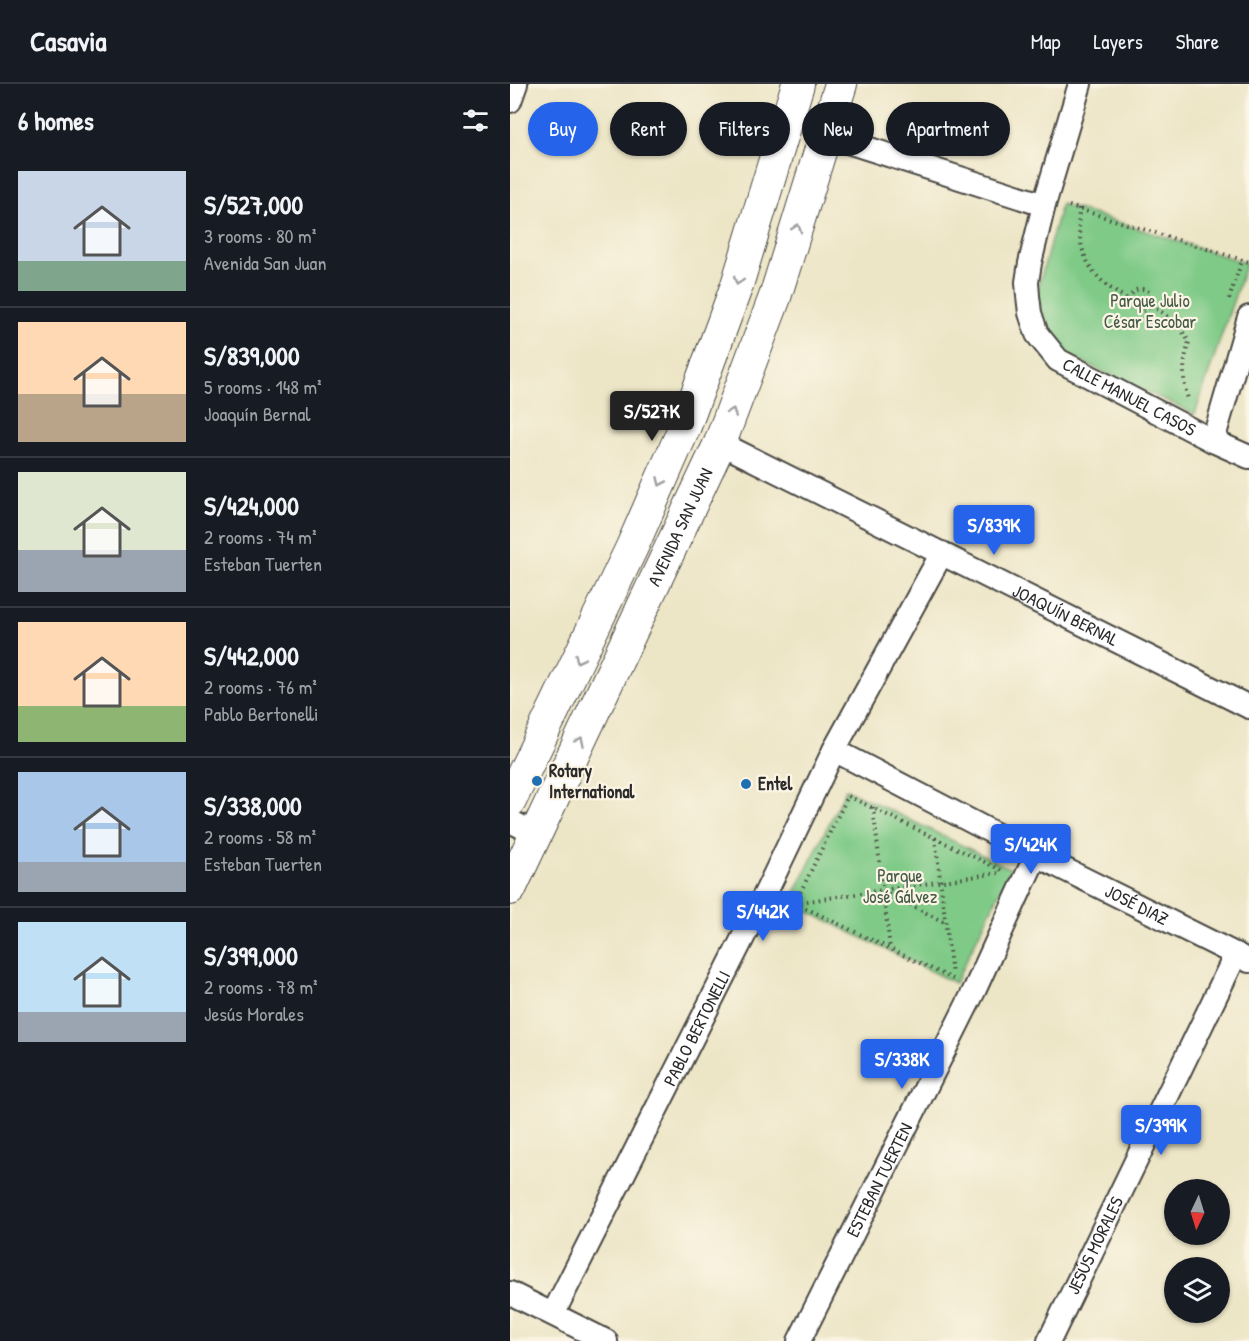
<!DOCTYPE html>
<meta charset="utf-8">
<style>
:root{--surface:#171b24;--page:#20242c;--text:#f1f3f6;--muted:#9ea1a6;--line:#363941;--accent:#2563eb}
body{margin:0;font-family:"Patrick Hand",sans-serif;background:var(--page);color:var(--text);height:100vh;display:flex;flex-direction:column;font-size:22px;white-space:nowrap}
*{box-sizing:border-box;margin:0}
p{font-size:20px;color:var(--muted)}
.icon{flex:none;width:33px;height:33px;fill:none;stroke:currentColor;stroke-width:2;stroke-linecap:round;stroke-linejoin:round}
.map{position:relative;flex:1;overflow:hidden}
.side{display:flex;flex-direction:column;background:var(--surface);width:510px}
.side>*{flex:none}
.banner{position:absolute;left:18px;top:18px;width:570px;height:54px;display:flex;gap:12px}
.needle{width:39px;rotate:184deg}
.controls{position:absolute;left:654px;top:1095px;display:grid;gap:12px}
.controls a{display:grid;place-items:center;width:66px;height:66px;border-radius:50%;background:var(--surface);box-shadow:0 2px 4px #0004;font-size:30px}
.price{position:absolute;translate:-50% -51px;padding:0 14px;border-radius:6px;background:var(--accent);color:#fff;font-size:20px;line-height:39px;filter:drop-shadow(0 2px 3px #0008)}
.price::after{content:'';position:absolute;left:50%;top:36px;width:18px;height:14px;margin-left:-9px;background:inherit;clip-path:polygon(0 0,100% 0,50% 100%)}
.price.current{background:#222;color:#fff}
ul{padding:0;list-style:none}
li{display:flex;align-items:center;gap:18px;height:150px;padding:0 18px}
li+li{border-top:2px solid var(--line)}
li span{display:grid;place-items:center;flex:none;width:168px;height:120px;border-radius:0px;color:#555}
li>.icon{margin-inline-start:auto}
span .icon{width:72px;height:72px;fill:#fffc;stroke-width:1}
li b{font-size:26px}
h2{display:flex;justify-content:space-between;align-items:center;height:72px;padding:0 18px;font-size:26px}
.tag{padding:0 21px;border-radius:27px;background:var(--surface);box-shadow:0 2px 4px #0004;font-size:21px;line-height:54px}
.tag.current{background:var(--accent);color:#fff}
header{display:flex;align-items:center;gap:36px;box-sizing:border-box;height:84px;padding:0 30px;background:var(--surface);border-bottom:2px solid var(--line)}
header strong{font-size:28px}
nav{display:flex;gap:33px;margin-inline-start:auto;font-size:21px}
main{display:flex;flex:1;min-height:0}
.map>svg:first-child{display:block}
.green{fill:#7fca87;stroke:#557a59;stroke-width:1.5}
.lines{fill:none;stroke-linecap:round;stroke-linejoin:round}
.street-casing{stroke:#484742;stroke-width:26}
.secondary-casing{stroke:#484742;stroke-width:34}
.path{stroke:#484742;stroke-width:4;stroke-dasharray:1.5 4.5;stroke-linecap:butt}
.street{stroke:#fff;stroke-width:22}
.secondary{stroke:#fff;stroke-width:32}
.oneway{stroke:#a0a0a0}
.poi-dot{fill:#1f6fb2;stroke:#fcf5e5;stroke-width:2}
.labels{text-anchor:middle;stroke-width:4.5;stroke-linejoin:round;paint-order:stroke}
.park-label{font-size:18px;fill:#445b47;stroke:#fcf5e5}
.street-label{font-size:18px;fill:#2b2b2b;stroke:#fcf5e5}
.poi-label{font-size:18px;font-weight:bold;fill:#2b2b2b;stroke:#fcf5e5;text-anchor:start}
</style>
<header>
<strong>Casavia</strong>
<nav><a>Map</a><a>Layers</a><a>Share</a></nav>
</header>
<main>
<section class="side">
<h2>6 homes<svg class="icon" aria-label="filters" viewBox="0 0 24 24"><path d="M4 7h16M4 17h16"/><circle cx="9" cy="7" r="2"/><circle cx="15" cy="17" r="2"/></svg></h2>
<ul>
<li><span style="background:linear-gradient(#c9d6e8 75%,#7fa58c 0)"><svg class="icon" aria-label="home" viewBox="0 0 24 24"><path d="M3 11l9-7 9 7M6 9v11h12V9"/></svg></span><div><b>S/527,000</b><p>3 rooms · 80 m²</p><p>Avenida San Juan</p></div></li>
<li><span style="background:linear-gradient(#ffd9b3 60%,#b9a48a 0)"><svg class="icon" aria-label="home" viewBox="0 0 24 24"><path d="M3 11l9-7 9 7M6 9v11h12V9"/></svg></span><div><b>S/839,000</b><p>5 rooms · 148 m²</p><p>Joaquín Bernal</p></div></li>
<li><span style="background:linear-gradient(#dfe7d0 65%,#9aa5b1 0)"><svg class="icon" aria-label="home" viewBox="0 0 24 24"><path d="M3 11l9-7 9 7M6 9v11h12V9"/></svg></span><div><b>S/424,000</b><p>2 rooms · 74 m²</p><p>Esteban Tuerten</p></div></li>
<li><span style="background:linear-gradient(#ffd9b3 70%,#8fb573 0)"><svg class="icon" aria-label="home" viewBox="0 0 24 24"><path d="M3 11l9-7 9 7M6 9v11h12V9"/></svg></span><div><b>S/442,000</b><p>2 rooms · 76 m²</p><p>Pablo Bertonelli</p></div></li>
<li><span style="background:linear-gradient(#a9c7e8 75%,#9aa5b1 0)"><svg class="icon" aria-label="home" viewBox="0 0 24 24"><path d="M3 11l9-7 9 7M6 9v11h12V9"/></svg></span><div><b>S/338,000</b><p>2 rooms · 58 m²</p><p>Esteban Tuerten</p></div></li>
<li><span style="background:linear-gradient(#bfe0f5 75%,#9aa5b1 0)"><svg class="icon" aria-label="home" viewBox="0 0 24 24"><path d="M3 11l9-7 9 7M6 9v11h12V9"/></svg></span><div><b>S/399,000</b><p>2 rooms · 78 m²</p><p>Jesús Morales</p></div></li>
</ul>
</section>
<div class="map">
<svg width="739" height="1257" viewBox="0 0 739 1257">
<rect width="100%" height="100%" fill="#fcf5e5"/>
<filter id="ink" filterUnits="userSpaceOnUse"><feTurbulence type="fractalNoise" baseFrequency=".0167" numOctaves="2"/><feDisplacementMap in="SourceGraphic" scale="12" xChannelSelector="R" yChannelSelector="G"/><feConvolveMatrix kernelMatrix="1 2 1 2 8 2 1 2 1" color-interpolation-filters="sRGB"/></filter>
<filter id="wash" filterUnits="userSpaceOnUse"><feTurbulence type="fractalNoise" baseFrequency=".008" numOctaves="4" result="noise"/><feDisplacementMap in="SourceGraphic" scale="24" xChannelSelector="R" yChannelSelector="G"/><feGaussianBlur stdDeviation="1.35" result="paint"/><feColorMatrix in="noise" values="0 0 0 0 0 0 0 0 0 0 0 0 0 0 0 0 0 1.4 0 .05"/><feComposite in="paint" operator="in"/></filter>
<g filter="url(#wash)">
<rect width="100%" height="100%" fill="#ece5c6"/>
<path class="green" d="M551,120L736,179L685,330L554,270L535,249L527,208Z
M336,705L501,785L445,899L280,819Z"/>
</g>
<g filter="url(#ink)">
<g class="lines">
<defs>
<g id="street">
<path id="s1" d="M570,0L534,121L520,179L517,198L518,212L520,229L527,250L548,276L703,357L739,373"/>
<path d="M0,17L6,0"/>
<path d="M316,51L534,121"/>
<path d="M703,357L739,233"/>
<path id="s2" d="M210,359L739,623"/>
<path id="s3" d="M324,666L526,771L739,877"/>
<path d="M0,737L26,750"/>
<path d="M0,1209L96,1257"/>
<path id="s4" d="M43,1230L257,806L324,666L432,469"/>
<path id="s5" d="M289,1257L465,905L526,771"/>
<path id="s6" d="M539,1257L726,870"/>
</g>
<g id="secondary">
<path d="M0,717L122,463L175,342L227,201L288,0"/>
<path id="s7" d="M0,805L210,359L265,213L331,0"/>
</g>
</defs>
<use href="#street" class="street-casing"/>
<use href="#secondary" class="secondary-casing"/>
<path class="path" d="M559,122L739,178
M569,124C566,169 580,196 620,216
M620 216a11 11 0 1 1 22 0a11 11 0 1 1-22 0Z
M719,215L732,176
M641,222C659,231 669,240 679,258C673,279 672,295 678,315
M363,723L380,864
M425,754L442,890
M373,807L436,839
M285,819L338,712L491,786
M285,819L488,789
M285,819L443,895"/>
<use href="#street" class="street"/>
<use href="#secondary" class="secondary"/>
</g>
<defs><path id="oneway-chevron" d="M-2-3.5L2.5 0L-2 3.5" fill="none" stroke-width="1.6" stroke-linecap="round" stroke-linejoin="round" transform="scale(1.5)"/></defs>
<g class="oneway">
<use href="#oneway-chevron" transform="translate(287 144) rotate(-73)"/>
<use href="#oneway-chevron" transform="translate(228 197) rotate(108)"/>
<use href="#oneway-chevron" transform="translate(222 328) rotate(-69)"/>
<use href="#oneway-chevron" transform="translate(151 398) rotate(114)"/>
<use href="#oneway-chevron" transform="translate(69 575) rotate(116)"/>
<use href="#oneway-chevron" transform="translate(70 657) rotate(-65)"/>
</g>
</g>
<g class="poi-dot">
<circle cx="27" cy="697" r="6"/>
<circle cx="236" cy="700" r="6"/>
</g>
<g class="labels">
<g class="park-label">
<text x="640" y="223">Parque Julio<tspan x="640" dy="21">César Escobar</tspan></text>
<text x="390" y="798">Parque<tspan x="390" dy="21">José Gálvez</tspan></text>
</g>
<g class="street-label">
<text dy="6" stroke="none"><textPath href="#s1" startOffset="372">CALLE MANUEL CASOS</textPath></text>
<text dy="6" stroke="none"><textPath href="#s7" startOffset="400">AVENIDA SAN JUAN</textPath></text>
<text dy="6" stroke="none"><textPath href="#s2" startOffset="386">JOAQUÍN BERNAL</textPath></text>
<text dy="6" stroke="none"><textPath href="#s3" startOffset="340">JOSÉ DIAZ</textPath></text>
<text dy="6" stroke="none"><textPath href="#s4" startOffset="320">PABLO BERTONELLI</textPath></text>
<text dy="6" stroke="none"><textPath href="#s5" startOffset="180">ESTEBAN TUERTEN</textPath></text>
<text dy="6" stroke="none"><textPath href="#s6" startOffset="106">JESÚS MORALES</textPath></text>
</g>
<g class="poi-label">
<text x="39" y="693">Rotary<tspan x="39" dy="21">International</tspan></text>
<text x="248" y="706">Entel</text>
</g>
</g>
</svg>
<div class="controls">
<a><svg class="needle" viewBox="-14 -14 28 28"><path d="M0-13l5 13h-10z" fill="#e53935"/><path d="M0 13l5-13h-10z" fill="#9ea1a6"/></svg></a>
<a><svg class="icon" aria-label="layers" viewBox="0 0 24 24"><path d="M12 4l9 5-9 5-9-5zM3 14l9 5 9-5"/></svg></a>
</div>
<b class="price current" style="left:142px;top:358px">S/527K</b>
<b class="price" style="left:484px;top:472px">S/839K</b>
<b class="price" style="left:521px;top:791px">S/424K</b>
<b class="price" style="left:253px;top:858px">S/442K</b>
<b class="price" style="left:392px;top:1006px">S/338K</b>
<b class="price" style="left:651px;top:1072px">S/399K</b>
<div class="banner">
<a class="tag current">Buy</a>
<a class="tag">Rent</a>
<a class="tag">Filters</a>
<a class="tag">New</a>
<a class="tag">Apartment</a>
</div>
</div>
</main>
